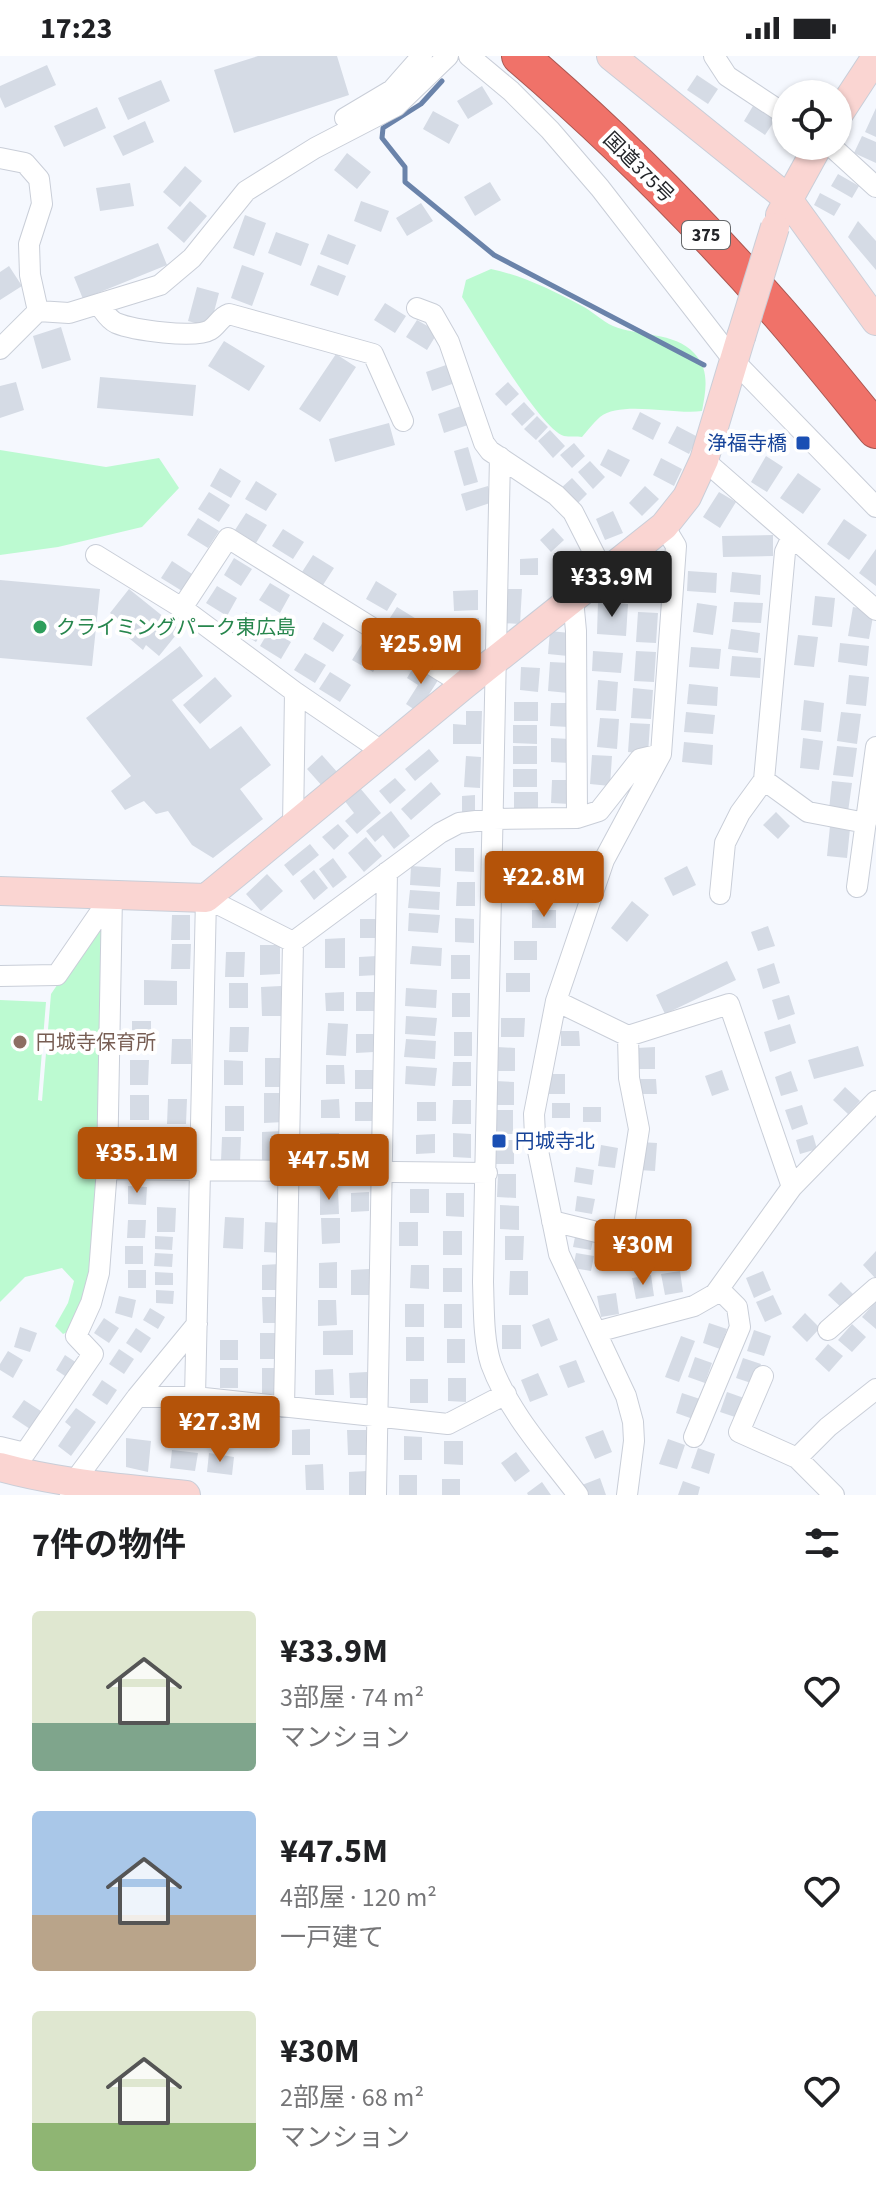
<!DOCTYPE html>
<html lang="ja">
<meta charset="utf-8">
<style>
:root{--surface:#fff;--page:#f2f2f2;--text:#202124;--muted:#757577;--accent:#b45309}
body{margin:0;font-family:"Source Sans 3","Noto Sans JP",sans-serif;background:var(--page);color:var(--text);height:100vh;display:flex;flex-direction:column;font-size:30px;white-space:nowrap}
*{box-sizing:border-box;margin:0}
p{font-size:26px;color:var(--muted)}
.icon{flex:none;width:44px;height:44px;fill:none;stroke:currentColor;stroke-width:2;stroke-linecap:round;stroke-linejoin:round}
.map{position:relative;height:1439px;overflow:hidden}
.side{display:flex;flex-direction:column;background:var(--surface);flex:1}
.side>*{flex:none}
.controls{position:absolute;left:772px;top:24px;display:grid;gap:16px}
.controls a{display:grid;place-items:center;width:80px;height:80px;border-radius:50%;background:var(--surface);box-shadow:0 2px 6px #0004;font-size:40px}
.price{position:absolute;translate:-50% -68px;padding:0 18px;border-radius:8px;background:var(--accent);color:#fff;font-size:26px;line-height:52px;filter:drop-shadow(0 2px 4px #0008)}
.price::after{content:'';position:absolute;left:50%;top:48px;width:24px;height:18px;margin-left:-12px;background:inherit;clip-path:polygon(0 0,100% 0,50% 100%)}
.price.current{background:#222;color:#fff}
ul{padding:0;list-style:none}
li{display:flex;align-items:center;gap:24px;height:200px;padding:0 32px}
li span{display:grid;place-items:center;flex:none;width:224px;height:160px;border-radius:8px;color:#555}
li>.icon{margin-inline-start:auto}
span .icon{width:96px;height:96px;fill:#fffc;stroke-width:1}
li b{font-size:34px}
h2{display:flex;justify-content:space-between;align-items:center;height:96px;padding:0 32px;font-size:34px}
.status{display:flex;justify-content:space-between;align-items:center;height:56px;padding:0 40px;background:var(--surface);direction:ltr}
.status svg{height:22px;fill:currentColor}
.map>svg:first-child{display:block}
.green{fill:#bcfad1}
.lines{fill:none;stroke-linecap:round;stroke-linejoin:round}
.stream{stroke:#6a83aa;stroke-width:5}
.building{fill:#d5dbe5}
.street-casing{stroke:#c9ced8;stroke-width:22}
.secondary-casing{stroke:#c9ced8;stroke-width:30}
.highway-casing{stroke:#a85752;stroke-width:38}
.street{stroke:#fff;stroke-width:20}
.secondary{stroke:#fad5d2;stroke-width:28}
.highway{stroke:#f07269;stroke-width:36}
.secondary-bridge-casing{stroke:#c9ced8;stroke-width:30;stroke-linecap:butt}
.secondary-bridge{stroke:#fad5d2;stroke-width:28}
.transit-dot{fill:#1a4fb4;stroke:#fff;stroke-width:3}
.leisure-dot{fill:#2e9e5b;stroke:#fff;stroke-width:3}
.education-dot{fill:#8d6e63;stroke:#fff;stroke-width:3}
.labels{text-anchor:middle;stroke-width:8;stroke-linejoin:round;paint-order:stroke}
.shield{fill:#fff;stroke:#646668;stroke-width:2}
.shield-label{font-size:18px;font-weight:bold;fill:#222428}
.street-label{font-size:20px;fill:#222428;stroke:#fff}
.transit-label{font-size:20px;fill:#164399;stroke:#fff;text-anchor:end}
.leisure-label{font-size:20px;fill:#27864d;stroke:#fff;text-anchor:start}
.education-label{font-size:20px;fill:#785e54;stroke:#fff;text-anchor:start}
</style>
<div class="status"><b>17:23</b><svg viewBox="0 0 49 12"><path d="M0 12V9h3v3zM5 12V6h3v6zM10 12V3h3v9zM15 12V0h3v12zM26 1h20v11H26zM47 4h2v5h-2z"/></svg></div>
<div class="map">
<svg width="876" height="1439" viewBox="0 0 876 1439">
<rect width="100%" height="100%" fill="#f5f8fe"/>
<path class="green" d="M491,213C521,219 554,235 582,250C592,255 602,265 613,270C637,280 675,276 694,297C710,314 706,333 702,355C674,359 621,344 600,361C593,367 588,374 582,381C577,380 569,381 564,380C540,373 478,266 462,241L466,224Z
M0,394L106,411L159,402L179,432L142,471L58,491L0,499Z
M102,863L106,983L92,1221L74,1273L63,1278L55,1270L68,1247L74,1225L62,1212L25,1221L0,1246V944L46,946L38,1044L42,1045L51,938Z"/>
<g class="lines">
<path class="stream" d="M442,25L421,48L383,72L382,82L405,111V126L494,199L704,309"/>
</g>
<path class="building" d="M258,0H337L349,39L234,77L214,14Z
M47,9L56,29L5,52L0,41V30Z
M697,19L718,33L708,48L687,34Z
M161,24L170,45L128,64L118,42Z
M482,30L493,48L468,63L457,45Z
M753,50L775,64L765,79L744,65Z
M97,51L106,72L64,91L54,70Z
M876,52V81L865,76Z
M433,55L459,69L449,88L423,73Z
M145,65L154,86L123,100L113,80Z
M862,80L876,86V107L854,97Z
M347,97L371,116L357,133L334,114Z
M185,110L202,125L180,151L163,136Z
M838,118L859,130L852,142L831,130Z
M490,126L501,144L475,160L464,141Z
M130,127L134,150L100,155L96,132Z
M820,137L841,148L834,160L814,149Z
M190,145L207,160L184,187L167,172Z
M361,145L389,155L381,176L354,165Z
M421,147L433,165L407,180L396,162Z
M245,159L266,167L254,200L233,192Z
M858,165L876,185V214L848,181Z
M276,176L309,188L301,210L268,197Z
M328,178L356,189L348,209L320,198Z
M158,187L167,209L83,243L74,221Z
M242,209L264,217L252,250L231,242Z
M318,209L346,220L338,240L310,229Z
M9,210L22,230L0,244V216Z
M197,231L219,237L210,271L188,265Z
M385,247L406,260L395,277L374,264Z
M417,264L438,276L427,294L406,281Z
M61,271L71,304L42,313L33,280Z
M224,285L265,310L249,335L208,310Z
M336,298L356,311L320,366L299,353Z
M449,308L455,327L432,335L426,316Z
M100,321L196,329L193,360L97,352Z
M16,326L24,354L0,362V330Z
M508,326L519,338L506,350L495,338Z
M524,346L535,358L522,370L511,358Z
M461,350L468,369L444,377L438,358Z
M640,356L661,367L653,384L632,373Z
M537,360L548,371L536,384L524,373Z
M389,367L395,389L335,406L329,383Z
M677,370L698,381L689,398L668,387Z
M550,374L565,390L553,402L538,385Z
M574,387L585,400L572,412L560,399Z
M468,391L478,426L464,430L454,395Z
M608,393L630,404L621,421L600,409Z
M766,400L783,411L767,436L751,426Z
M661,402L682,413L674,430L653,419Z
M590,405L605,421L593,433L578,416Z
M220,412L241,425L231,442L210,430Z
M798,417L821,433L803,458L780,442Z
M572,422L587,438L575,450L560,433Z
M256,425L277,438L266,455L245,443Z
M488,430L493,446L466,455L461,438Z
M645,430L659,443L642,460L629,447Z
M209,436L230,449L219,466L198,453Z
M719,436L736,446L720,472L703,461Z
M613,455L623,477L605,484L596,463Z
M246,457L267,469L256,487L235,474Z
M198,462L219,475L208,492L187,479Z
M844,463L867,479L849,504L827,488Z
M553,472L564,484L551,496L540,484Z
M283,473L304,486L293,503L272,490Z
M773,479V500L723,501L722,480Z
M876,493V530L859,517Z
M571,495L586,512L572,524L558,508Z
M313,499L334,512L323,529L302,516Z
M234,502L252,513L241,530L224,519Z
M538,502V519H520V503Z
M172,505L192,518L182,535L161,522Z
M644,511L664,513L661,543L642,541Z
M688,515L717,517L716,537L687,535Z
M732,516L761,519L760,539L730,536Z
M0,524L100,533L92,610L0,602Z
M376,525L397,538L387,555L366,543Z
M270,527L290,539L280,557L259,544Z
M217,530L237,542L227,560L206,547Z
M129,533L180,574L159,600L146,589L143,594L118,573L123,567L110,557Z
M503,533H522L520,568L501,567Z
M478,534V554L454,555L453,535Z
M815,540L835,542L832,571L812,569Z
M598,545L628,548L626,580L597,578Z
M734,546L763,547L761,567L732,566Z
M697,547L717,550L713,579L693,576Z
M397,551L418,564L407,581L386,568Z
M853,551L874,555L869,583L848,580Z
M246,556L267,569L256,586L235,573Z
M638,556L658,557L656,587L636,586Z
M455,562H479V582L455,583Z
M323,566L344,579L333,596L313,583Z
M423,571H447V591H423Z
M270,573L291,586L281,603L260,590Z
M731,573L760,577L758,597L728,593Z
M550,575L570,577L568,600L548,598Z
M798,579L818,581L814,611L794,609Z
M363,586L384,599L373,616L352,604Z
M840,587L869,590L867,610L838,606Z
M480,589V610H456L455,590Z
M180,590L203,620L172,644L210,693L241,670L271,709L240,733L263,763L213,802L192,789L168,755L156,758L144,745L125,754L111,735L131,720L86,662Z
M691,591L721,593L719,613L689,611Z
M593,595L623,597L621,617L592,615Z
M636,595L656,596L654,626L634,625Z
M305,597L326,609L315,627L294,614Z
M732,600L761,602L760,622L730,620Z
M550,606L570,607L568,637L548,635Z
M416,607L440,621L418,656L406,648L418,629L407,622Z
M521,611L540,612L538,636L520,634Z
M330,616L351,629L340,646L319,633Z
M849,619L869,621L866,650L846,648Z
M215,621L232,640L200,668L183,649Z
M598,624L618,626L616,655L596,654Z
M689,628L718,631L717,650L687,648Z
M633,632L653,634L651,663L631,662Z
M804,644L824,647L821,676L801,674Z
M514,646H538V665H514Z
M551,647H570L569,671L550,670Z
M466,655H482L481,688H453V668L466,669Z
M686,656L715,659L713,678L684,676Z
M841,656L861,658L857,688L837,685Z
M600,662L619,663L617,693L597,691Z
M630,667L650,668L648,698L628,696Z
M513,669H537V688L513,687Z
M551,682L570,683L569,707L551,706Z
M803,682L823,685L819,714L800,712Z
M684,686L713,689L712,709L682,706Z
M513,690H537V708H513Z
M837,690L857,692L853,721L833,719Z
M429,693L439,705L415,725L405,713Z
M322,699L338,717L323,731L307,713Z
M592,699L612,700L610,730L590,728Z
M466,700L481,701L480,732L464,731Z
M513,713H537V731H513Z
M395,722L406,734L390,748L379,735Z
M552,724H570V748L551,747Z
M832,725L852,727L848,756L829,754Z
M431,726L441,738L411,764L401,753Z
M360,732L381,757L357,778L345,765L354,757L344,744Z
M514,736H538V755L514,754Z
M475,739V757H462V740Z
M391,755L410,780L394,793L383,779L375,786L366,775Z
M776,756L790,770L778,783L763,769Z
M338,768L349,780L334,794L322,781Z
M830,770L850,773L847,802L827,800Z
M366,781L382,800L364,816L348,797Z
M310,788L319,799L293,820L284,809Z
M455,792H474V816L455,815Z
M333,802L347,821L333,832L319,813Z
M411,810L441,812L440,831L410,829Z
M687,810L696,829L673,840L664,822Z
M314,814L328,832L314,844L300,825Z
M267,818L283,835L261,855L246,838Z
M457,826H475V850H456Z
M410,834L440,836L439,854L408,852Z
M632,845L649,859L627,886L611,872Z
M532,854H556V872H532Z
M409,857L440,859L438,877L408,875Z
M172,859H190V884H171Z
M455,862L474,863V887L455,886Z
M360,863H378L379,882H360Z
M768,870L775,890L758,895L751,876Z
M345,882V912H325V883Z
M514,885H537V904H514Z
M172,888H191L190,913H171Z
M260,889H280V918L260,919Z
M412,890L442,892L441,910L410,908Z
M226,896H245L244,921H225Z
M451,899H470V923H451Z
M377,900L378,919L359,920V901Z
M727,905L736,924L665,958L656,939Z
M774,907L780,927L763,933L757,913Z
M506,917H530V936H506Z
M144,924L177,925V949H144Z
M229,927H248V952H229Z
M281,930L282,960H262L261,931Z
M406,932L437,934L436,952L405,950Z
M344,936V955H326L325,937Z
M356,936H375V955H356Z
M452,937H470V961H452Z
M789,939L795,958L778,964L772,944Z
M406,960L437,962L435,980L405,978Z
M501,962H525L524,981H501Z
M132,965H151V990H132Z
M328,967L348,968L346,1000L326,999Z
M790,968L796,987L770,996L764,976Z
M230,971H249L248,996H229Z
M561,975H579L580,990H561Z
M454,976H472V1000H454Z
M356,978H374V996L356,997Z
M172,983H191V1008H171Z
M406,983L436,985L435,1003L404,1001Z
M858,990L864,1010L814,1023L808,1004Z
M497,991L515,992V1015H496Z
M655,991V1013H637V992Z
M265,1002H285V1031H265Z
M130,1004H149L148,1029H130Z
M224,1004L243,1005V1029H224Z
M453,1006H471V1030H452Z
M326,1009H344L345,1028H326Z
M406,1010L437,1012L435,1030L405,1028Z
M355,1014H373L374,1033H355Z
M722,1014L729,1034L712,1040L705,1020Z
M791,1015L798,1035L781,1040L775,1021Z
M547,1018H565V1038H547Z
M638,1023H656L657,1038H638Z
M495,1025L514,1026V1049H495Z
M845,1031L860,1045L848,1058L833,1044Z
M264,1037H284V1066L264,1067Z
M130,1039H149V1064H130Z
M168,1043H187L186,1068H167Z
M339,1043L340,1062H321V1044Z
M453,1044H471V1068H452Z
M355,1046H373V1065H355Z
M417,1046H436V1065H417Z
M552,1047H570V1062H552Z
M802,1049L808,1068L792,1074L785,1054Z
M225,1050H244V1075H225Z
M583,1051H601V1066H583Z
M494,1054H513V1078H494Z
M166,1075L185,1076V1101L166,1100Z
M282,1075V1105H262V1076Z
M320,1077H339V1104H321Z
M453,1077L471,1078V1102L453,1101Z
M435,1078V1097L416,1098V1079Z
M813,1079L817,1093L800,1098L796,1084Z
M222,1081H241L240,1106L221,1105Z
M495,1084H514V1108H495Z
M640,1086L657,1087L655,1115L638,1114Z
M601,1089L618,1092L615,1112L598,1110Z
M576,1111L594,1114L592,1129L574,1126Z
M498,1118H516V1142L497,1141Z
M128,1130L147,1131L146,1149L128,1148Z
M320,1133H338L339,1158L320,1159Z
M410,1133H429V1157H410Z
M369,1136V1155L351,1156V1137Z
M446,1137H464V1161L446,1160Z
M577,1140L595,1143L592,1158L575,1155Z
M500,1149L519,1150V1174L500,1173Z
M157,1151L176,1152L175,1176H157Z
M225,1161L244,1162L243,1193L223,1192Z
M321,1162H340V1187L322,1188Z
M128,1164H146L145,1182H127Z
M662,1165L680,1169L677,1190L658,1186Z
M265,1166L282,1167L281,1197L264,1196Z
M399,1166H418V1190H399Z
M443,1175H462V1199H443Z
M576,1176L594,1179L591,1194L573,1191Z
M155,1180L173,1181L172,1194L155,1193Z
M505,1180H524L523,1204H505Z
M603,1188L621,1192L617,1213L599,1209Z
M125,1190H143V1208H125Z
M664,1194L678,1195L676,1209L663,1208Z
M876,1195V1223L863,1209Z
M155,1197L173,1198L172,1211L154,1210Z
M576,1197L594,1200L591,1215L573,1212Z
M337,1206V1232H319V1207Z
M280,1208V1234H262V1209Z
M411,1209H429V1233L410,1232Z
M443,1212H462V1236H443Z
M369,1213V1239H351V1214Z
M128,1214H146V1232H128Z
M510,1215H528V1239H509Z
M680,1215L683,1236L665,1239L661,1218Z
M763,1215L771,1234L754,1242L746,1222Z
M155,1216L173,1217V1229H155Z
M651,1219L654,1240L636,1243L632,1222Z
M841,1226L856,1241L844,1254L828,1239Z
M156,1234L174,1235L173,1248L156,1247Z
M616,1237L619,1258L601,1261L597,1240Z
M773,1239L782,1258L765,1266L756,1246Z
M119,1240L136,1244L132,1262L115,1257Z
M262,1241H280V1267H263Z
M318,1244H336L337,1269L318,1270Z
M876,1245V1273L862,1261Z
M405,1248H424V1271H405Z
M444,1248H462V1272H444Z
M150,1252L165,1261L158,1273L143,1264Z
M805,1257L820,1272L807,1286L792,1271Z
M104,1262L119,1272L109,1287L94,1277Z
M549,1262L558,1284L541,1291L532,1269Z
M709,1267L727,1273L720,1293L703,1287Z
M852,1268L866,1281L852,1296L838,1284Z
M502,1269H521V1293H502Z
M20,1271L37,1277L30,1296L14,1291Z
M136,1272L151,1282L141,1297L126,1287Z
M353,1274V1299H323V1275Z
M754,1274L771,1280L764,1300L747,1295Z
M260,1277H277L278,1303H260Z
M681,1280L695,1285L679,1326L665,1321Z
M406,1281H424V1305H406Z
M447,1283H465V1307H447Z
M220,1284H238V1304H220Z
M828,1288L843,1300L829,1316L815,1303Z
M119,1293L134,1303L124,1318L109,1308Z
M8,1295L23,1304L13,1322L0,1314V1308Z
M65,1299L80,1309L71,1324L56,1314Z
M695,1301L712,1307L705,1327L688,1321Z
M743,1302L761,1308L754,1328L736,1322Z
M576,1304L585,1326L568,1332L559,1310Z
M220,1312H238V1332H220Z
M262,1312H279V1338H262Z
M333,1313L334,1339H315V1314Z
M367,1316L368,1342H350L349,1317Z
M538,1317L548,1339L530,1346L521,1324Z
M448,1322H466V1346L448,1345Z
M410,1323H428V1347H410Z
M102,1324L117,1334L107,1349L92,1339Z
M727,1336L744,1342L738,1362L720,1356Z
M682,1337L700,1343L693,1363L676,1357Z
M24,1344L47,1359L36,1377L12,1361Z
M76,1352L96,1366L71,1400L58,1390L71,1371L65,1366Z
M172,1357L197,1360L195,1378L169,1375Z
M209,1364L234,1367L232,1385L207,1382Z
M245,1371L271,1374L268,1392L243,1389Z
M310,1373V1399H292V1374Z
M347,1374H366V1399H348Z
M603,1374L612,1396L595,1403L585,1381Z
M404,1380L422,1381V1404H404Z
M126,1382L151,1385L148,1416L126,1411Z
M668,1383L685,1389L677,1413L659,1408Z
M444,1385H463V1409L444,1408Z
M698,1392L715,1398L709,1418L691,1412Z
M172,1394L198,1397L195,1415L170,1412Z
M516,1396L530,1415L515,1426L501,1407Z
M209,1397L234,1401L232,1419L207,1416Z
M323,1408L324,1434H306L305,1409Z
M367,1415V1439H349V1416Z
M399,1419H417V1439H399Z
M600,1422L606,1439H586L582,1429Z
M442,1423H460V1439H442Z
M683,1425L700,1431L698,1439H678Z
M542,1426L551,1439H528L527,1437Z"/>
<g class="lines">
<defs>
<path id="street" d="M469,0L511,35L550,74L600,132L734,305L876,451
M714,0L727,20L786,59
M345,62L392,34L422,0
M831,90L876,131
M0,102L25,107L39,123L42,148L29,188L30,219L38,255
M99,249C104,255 108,263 116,267C133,274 195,283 210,274C218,269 220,261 229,258L373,298L403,365
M417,252L433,258L449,286L484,387L490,395L556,439L573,456L604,517
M0,293L38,255L69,257L160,229L192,202L246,135L315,92L396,50L448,0
M500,401L483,1226C484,1252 483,1283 491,1308C509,1357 547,1398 578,1439
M704,404L876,554
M792,481L785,496L764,724L808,756L866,767
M96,499L182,552L295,636L293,770
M573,543L576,575L577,762
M182,552L228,482L464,629
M295,636L383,696
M857,831L876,691
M720,838L725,787L740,757L764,724
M0,920L57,919L112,839
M556,945L628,980L729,948L792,1131
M107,1113L487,1117
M552,1165L613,1180L623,1175L639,1073L629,1022L628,980
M828,1274L876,1232
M596,1276L694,1250L715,1238L792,1131L876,1045
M763,1320L739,1376L797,1402L834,1439
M137,1341H195L448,1368L506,1338
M195,1341L206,842L293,886L440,777L459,767L493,763L577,762L599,755L640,703L661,698
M284,1351L293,886
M694,1381L740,1271L737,1251L719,1233
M0,1391L25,1397L93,1298L76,1280L91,1247L99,1217L107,1113L112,839
M797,1402L828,1371L876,1333
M70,1437L73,1427L137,1341L197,1268
M376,1439L387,816
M627,1439L634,1385L633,1366L626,1340L559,1198L535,1080L534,1058L556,945L604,804L661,698L676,490L664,470"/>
<path id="secondary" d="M611,0L787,142L876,265
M838,59L876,1
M780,159L818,90
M0,835L206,842L464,629L664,470L687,441L704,404L741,281
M0,1411C61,1428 124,1432 186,1439"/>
<path id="highway" d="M520,0C612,79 699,166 779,257C812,295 844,335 876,374"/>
</defs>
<use href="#street" class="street-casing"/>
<use href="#secondary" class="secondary-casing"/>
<use href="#highway" class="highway-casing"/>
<use href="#street" class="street"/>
<use href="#secondary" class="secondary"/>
<use href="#highway" class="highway"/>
<defs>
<path id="secondary-bridge" d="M741,281L775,171"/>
</defs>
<use href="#secondary-bridge" class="secondary-bridge-casing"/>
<use href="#secondary-bridge" class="secondary-bridge"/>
</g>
<g class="transit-dot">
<rect x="795" y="379" width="16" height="16" rx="4"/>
<rect x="491" y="1077" width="16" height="16" rx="4"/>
</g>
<circle class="leisure-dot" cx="40" cy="571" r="8"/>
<circle class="education-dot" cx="20" cy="986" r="8"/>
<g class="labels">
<rect class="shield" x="682" y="165" width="48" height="28" rx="6"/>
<g class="shield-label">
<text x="706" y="185">375</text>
</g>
<g class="street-label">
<text transform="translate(639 111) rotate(45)" y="7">国道375号</text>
</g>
<g class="transit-label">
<text x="787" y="394">浄福寺橋</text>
<text x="515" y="1092" text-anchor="start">円城寺北</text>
</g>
<g class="leisure-label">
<text x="56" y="578">クライミングパーク東広島</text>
</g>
<g class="education-label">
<text x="36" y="993">円城寺保育所</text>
</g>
</g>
</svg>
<div class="controls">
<a><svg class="icon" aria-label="locate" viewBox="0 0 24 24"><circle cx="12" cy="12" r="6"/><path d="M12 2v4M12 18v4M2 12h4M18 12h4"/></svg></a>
</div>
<b class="price current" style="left:612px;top:563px">¥33.9M</b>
<b class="price" style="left:421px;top:630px">¥25.9M</b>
<b class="price" style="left:544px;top:863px">¥22.8M</b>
<b class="price" style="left:137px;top:1139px">¥35.1M</b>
<b class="price" style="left:329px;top:1146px">¥47.5M</b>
<b class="price" style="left:643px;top:1231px">¥30M</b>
<b class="price" style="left:220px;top:1408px">¥27.3M</b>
</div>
<section class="side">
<h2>7件の物件<svg class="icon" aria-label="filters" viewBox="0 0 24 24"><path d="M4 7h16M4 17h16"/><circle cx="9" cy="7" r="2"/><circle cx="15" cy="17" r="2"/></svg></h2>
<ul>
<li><span style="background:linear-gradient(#dfe7d0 70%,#7fa58c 0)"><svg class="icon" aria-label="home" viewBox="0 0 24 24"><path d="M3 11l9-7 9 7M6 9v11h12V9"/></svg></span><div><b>¥33.9M</b><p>3部屋 · 74 m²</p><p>マンション</p></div><svg class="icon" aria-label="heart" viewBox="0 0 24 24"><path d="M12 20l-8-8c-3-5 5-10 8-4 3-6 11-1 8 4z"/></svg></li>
<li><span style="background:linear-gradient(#a9c7e8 65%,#b9a48a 0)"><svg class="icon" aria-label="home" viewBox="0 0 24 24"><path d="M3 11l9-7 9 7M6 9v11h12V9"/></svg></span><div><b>¥47.5M</b><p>4部屋 · 120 m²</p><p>一戸建て</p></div><svg class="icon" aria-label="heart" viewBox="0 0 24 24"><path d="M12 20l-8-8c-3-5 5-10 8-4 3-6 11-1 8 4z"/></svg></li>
<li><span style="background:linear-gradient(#dfe7d0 70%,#8fb573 0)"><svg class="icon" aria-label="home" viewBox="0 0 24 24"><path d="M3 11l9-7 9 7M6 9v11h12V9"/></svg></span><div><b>¥30M</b><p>2部屋 · 68 m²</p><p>マンション</p></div><svg class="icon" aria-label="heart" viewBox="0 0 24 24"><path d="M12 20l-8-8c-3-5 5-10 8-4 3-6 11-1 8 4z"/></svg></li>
</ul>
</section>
